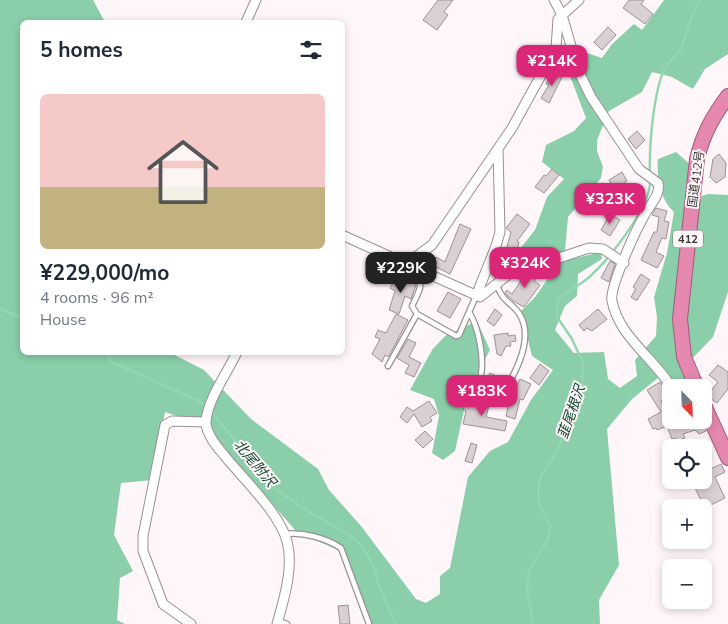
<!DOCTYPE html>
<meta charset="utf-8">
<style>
:root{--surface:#fff;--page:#f2f2f3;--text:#1f2937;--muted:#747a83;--line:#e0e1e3;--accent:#db2777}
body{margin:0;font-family:"Nunito Sans","Noto Sans JP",sans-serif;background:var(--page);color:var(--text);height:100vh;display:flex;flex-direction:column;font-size:19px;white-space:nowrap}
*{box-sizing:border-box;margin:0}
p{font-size:16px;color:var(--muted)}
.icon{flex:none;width:28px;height:28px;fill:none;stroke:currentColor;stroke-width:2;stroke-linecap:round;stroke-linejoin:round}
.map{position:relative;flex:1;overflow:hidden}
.details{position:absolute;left:20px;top:20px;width:325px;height:335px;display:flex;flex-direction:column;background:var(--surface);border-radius:8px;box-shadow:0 2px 8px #0003}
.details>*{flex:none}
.needle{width:32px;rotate:157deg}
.buttons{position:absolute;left:662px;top:379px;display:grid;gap:10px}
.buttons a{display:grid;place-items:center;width:50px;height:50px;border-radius:8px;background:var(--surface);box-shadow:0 2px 8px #0003;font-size:25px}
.price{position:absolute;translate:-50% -42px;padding:0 11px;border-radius:10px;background:var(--accent);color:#fff;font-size:16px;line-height:32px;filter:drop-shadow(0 1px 2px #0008)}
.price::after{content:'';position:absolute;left:50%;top:30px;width:15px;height:11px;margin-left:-8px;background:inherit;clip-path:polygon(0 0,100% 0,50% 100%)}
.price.on{background:#222;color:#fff}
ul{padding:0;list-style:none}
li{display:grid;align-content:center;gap:10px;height:265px;padding:0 20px}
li+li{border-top:1px solid var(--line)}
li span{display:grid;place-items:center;height:155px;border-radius:8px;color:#555}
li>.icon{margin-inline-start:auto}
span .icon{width:90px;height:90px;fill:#fffc;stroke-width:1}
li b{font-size:21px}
h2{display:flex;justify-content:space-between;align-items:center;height:60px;padding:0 20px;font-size:21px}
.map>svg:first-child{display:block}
.forest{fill:#8acfa9}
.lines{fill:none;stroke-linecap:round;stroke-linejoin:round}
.stream{stroke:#92d7b1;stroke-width:2.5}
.building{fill:#dacfd3;stroke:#9d9396}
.service-casing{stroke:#9a9093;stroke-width:7}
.minor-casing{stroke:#9a9093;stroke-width:11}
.trunk-casing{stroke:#a55879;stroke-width:16}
.service{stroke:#fff;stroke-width:4.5}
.minor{stroke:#fff;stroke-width:9}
.trunk{stroke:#e488af;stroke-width:14}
.labels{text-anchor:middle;stroke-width:4;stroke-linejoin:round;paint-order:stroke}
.shield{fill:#fff6f9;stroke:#767173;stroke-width:1}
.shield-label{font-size:11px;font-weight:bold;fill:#3c3839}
.street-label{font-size:12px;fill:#3c3839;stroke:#fff6f9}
.water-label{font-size:14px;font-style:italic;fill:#12482f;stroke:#fff6f9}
</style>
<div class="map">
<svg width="728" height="624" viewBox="0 0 728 624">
<rect width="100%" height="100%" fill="#fff6f9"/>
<path class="forest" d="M0,0H93L105,22H22V352L171,353L204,370L251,419L318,469L329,490L361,526L416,599L426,603L440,594V576L450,568L468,477L490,451L508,442L531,400L553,370L532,356L521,311L535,297L554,270L546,257L509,267L507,265L535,230L547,197L564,179L542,162L546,145L574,131L586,118L567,68L584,52L602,58L612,44L634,24L642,30L664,0H728V54L705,69L693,89L672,77L652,72L642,92L609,111L597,140V151L603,167L601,178L568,217L565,250L576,258L601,252L602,259L578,274L577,296L565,306L555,330L574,353L604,352L608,379L620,388L637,376L635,360L656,336L657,317L654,297L667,253L674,212C661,201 656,176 658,159L676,152L691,165L685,201L708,194L728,195V292L713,337L683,368L686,387L671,388V395L658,378L632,399L607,429L619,565L599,600L600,624H368L342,552L296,531L203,425L165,412L153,480L121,483L114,535L133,571L120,578L117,620L125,624H0Z
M477,321L490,350L468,392L455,451L443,460L432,453L439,416L434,399L410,390L432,350L445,336Z"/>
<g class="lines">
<path class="stream" d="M650,175C649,148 653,92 665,68C669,61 676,57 680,50C688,33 689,16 700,0
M0,309L22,317
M105,352L112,362L199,401L206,406
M210,410L273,487L304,509L348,534L362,546L374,567L379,586L396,624
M533,624L527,587L529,570L546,543L550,532V526L539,503L538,491L541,476L558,450L582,388L583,363L572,339L557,317L558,299C568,291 578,286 587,279C607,262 652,206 650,180"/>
</g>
<path class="building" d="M438,0H453L444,12L448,15L437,30L423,20Z
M629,0H644L641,4L653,14L645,24L623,8Z
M608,27L616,35L602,50L594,42Z
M553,72L562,77L549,103L541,98L549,85L546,84Z
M637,131L645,140L636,149L628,139Z
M719,154L726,163L725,177L716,183L710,177L713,159Z
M552,169L559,175L544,193L535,187L544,175L546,176Z
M622,172L627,181L614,189L609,180Z
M656,208L667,211L664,221L669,222L666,239L662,238L656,252L664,256L657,268L641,260L654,232H657L659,217L652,215Z
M517,214L530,224L517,241L519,242L515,257L505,254L511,232L506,228Z
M610,214L620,220L610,236L601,230Z
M460,224L471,229L450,274L432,265L436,257L445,262Z
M610,261L615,264L609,282L601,278Z
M542,268L534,281L540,285L524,307L513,301L505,293L507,290L512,294L525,275L529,277L534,269Z
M641,274L650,280L637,300H635L631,297L636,289L633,287Z
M410,277L414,280L416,285L411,299L405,296L399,314L389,310L395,291L390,288L395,279L406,284Z
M448,292L461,299L450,318L437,311Z
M495,309L502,315L494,326L487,321Z
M598,309L607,319L592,331L587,328L584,331L579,325Z
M396,314L408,320L390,354L388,357L385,355L382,362L372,354L380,339L375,337L378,330L386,333Z
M508,333V336L515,335L516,341L510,342L511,346H506L501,356L497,354L494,335Z
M408,339L416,343L409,357L421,363L414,377L405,373L409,365L397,358Z
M540,364L549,371L539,385L530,378Z
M718,365L728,372V389L717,403L707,396L718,382L709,375Z
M490,373L499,377L493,389H495L493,396L491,397L480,392Z
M520,379L531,384L523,400L520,399L515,419L506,416L509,402Z
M660,382L669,396L661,401L674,427L679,424L680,428L698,420L700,426L703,425L706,431L699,434L695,430L683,434L685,438L677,441L676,438L672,439L667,426L657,430L656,428L653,429L648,419L661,412L647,390Z
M477,400L489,405L486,417L507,421L505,431L463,424L466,411L463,410L467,401L476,405Z
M429,401L437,413L430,417L432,421L422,427L414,414L407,423L400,417L407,407L413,411Z
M425,431L433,439L423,448L415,440Z
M471,443L477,445L472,463L465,461Z
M721,464L725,472L715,477L725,498L711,505L709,501L703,504L695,488L702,484L700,480H704V472Z
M348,605L350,624H340L338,606Z"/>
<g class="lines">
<defs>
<path id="service" d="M409,267C425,285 422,285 412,306L417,314
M469,312C479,328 484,357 481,375C480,382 476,388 475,395L491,401L496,400C513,381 535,340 520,315C513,303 502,302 497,285
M388,366L417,314L456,336L459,335L476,296
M285,534C303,532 326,538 341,548L369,624
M278,621L287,624"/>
<path id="minor" d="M554,0L562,15L578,70L591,97L639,169L658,183C661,196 649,205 644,216C636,230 609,288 612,301C619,337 654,358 672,388
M246,22L256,0
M342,235L480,297L519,266L559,258L589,248L603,249L624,263
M406,264L432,245L512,128L556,48L558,19L579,0
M476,296L496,246L500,232L498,149
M237,352C228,372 207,400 206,422C206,434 217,447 224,455C243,479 279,512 287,541C294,567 284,599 277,624
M191,624L163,604L143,551V536L165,425L172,421L206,422"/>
<path id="trunk" d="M697,388L684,357L680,319L697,159C703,134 713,116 728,96
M704,405L728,458"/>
</defs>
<use href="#service" class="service-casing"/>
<use href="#minor" class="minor-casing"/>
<use href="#trunk" class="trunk-casing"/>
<use href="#service" class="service"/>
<use href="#minor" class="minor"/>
<use href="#trunk" class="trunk"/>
</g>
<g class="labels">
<rect class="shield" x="673" y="230.5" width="30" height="17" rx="4"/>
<g class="shield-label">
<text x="688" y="243">412</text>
</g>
<g class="street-label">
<text transform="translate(696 179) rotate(-82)" y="4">国道412号</text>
</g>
<g class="water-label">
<text transform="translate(571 412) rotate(-71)" y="5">韮尾根沢</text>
<text transform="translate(255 463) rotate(50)" y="5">北尾附沢</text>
</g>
</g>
</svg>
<div class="buttons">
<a><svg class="needle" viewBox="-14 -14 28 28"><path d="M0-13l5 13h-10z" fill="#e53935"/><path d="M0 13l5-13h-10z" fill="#747a83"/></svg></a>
<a><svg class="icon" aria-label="locate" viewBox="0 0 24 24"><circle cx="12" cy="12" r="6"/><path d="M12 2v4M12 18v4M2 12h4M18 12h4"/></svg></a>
<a>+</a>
<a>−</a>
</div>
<b class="price" style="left:552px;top:87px">¥214K</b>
<b class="price" style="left:610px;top:225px">¥323K</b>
<b class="price" style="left:525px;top:289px">¥324K</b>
<b class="price on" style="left:401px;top:294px">¥229K</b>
<b class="price" style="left:482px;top:417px">¥183K</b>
<section class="details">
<h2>5 homes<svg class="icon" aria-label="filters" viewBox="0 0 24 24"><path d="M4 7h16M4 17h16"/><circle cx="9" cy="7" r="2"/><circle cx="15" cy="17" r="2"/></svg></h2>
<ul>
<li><span style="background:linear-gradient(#f6c9c9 60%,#c2b280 0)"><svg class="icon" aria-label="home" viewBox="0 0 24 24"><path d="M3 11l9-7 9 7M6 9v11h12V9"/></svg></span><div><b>¥229,000/mo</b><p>4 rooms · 96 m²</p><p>House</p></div></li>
</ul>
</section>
</div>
